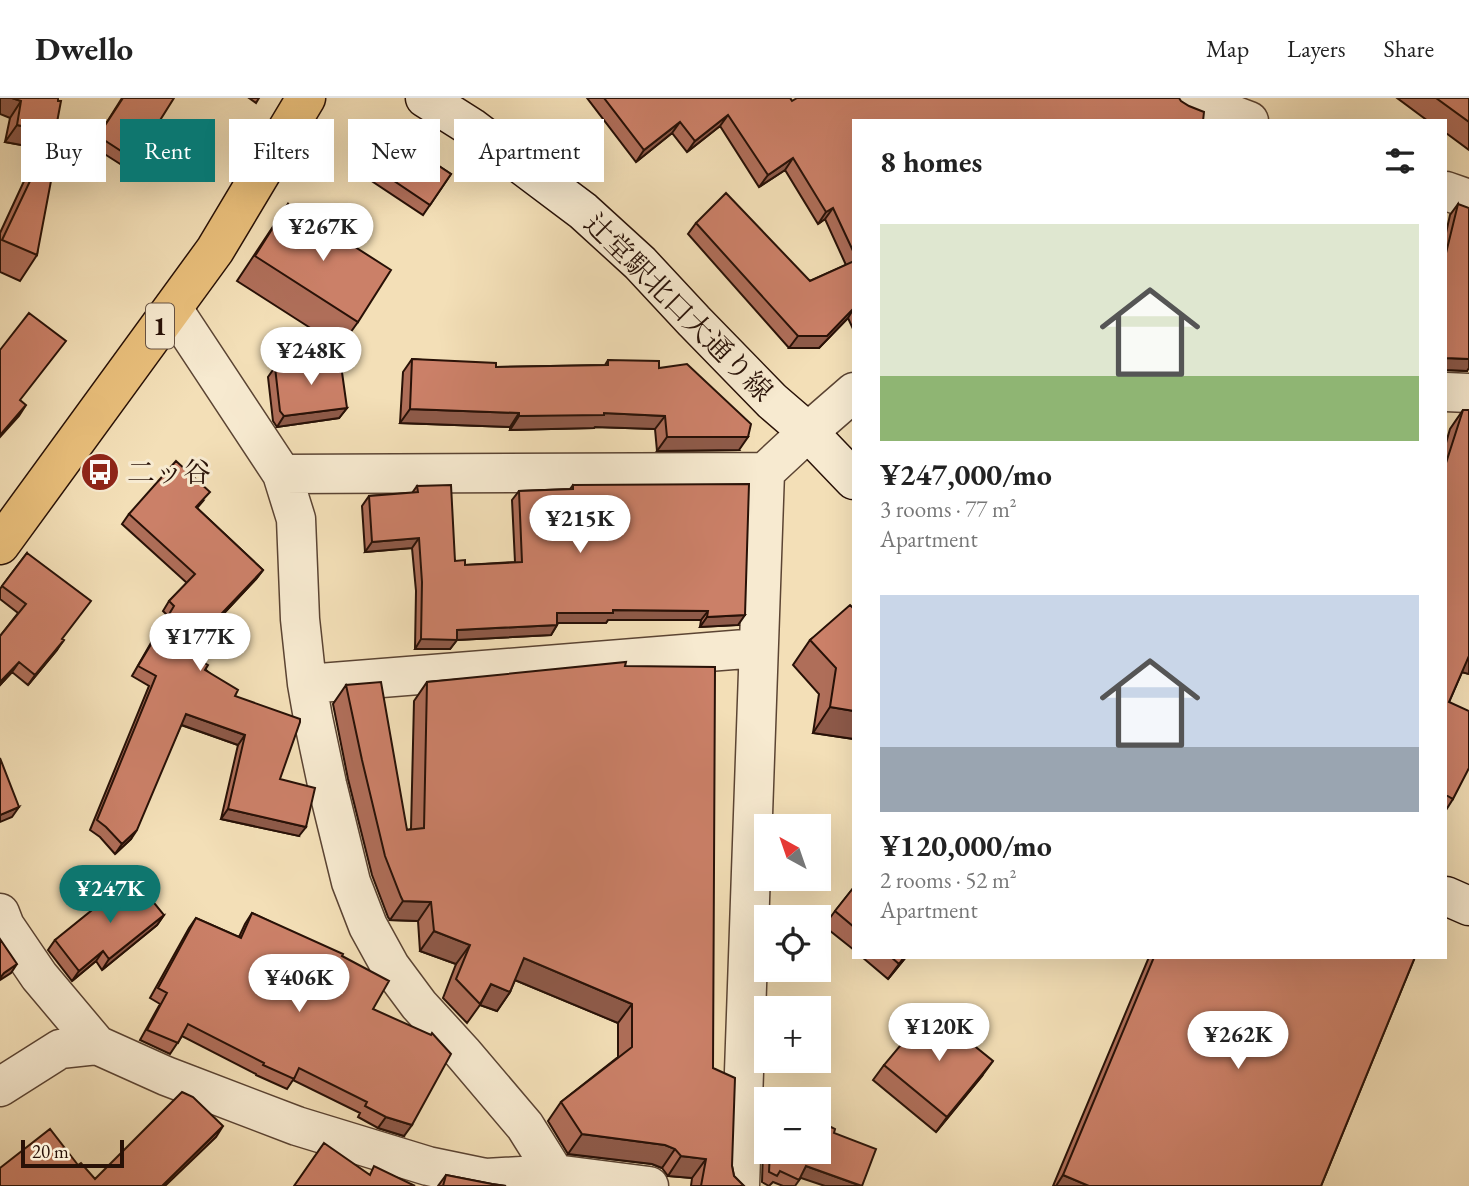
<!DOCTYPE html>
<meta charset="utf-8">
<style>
:root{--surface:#fff;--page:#f2f2f2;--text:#222;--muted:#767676;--line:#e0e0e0;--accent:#0f766e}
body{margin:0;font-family:"EB Garamond","Noto Serif JP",serif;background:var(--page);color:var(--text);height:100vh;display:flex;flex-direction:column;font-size:26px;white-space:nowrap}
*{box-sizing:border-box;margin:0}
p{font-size:23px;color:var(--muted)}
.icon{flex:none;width:38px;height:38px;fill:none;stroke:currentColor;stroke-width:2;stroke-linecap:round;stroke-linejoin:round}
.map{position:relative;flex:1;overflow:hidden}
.details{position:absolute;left:852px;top:21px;width:595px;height:840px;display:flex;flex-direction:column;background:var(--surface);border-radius:0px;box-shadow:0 7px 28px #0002}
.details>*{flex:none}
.hud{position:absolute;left:21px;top:21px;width:665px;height:63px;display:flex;gap:14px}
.needle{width:46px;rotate:320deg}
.fabs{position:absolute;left:754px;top:716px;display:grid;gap:14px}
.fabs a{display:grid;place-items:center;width:77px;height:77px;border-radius:0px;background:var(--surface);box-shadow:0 7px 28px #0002;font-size:35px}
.scale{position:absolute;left:21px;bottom:18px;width:103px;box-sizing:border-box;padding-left:7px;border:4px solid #281107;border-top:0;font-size:19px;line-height:24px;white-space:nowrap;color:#281107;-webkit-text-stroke:5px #f7ead0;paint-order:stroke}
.price{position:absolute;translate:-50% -60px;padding:0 16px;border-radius:24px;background:#fff;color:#222;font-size:23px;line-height:46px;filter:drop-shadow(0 2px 4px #0008)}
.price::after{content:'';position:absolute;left:50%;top:42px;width:21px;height:16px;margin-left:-10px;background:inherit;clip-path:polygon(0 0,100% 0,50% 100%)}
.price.active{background:var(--accent);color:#fff}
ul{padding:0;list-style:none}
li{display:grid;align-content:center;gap:14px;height:371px;padding:0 28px}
li span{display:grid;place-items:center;height:217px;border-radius:0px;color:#555}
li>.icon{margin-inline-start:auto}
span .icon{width:126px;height:126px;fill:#fffc;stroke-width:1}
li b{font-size:30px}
h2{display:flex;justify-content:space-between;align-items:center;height:84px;padding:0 28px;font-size:30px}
.pill{padding:0 24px;border-radius:0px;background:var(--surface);box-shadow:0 7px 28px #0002;font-size:24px;line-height:63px}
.pill.active{background:var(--accent);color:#fff}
header{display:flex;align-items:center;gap:42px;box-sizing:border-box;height:98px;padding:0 35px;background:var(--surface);border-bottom:2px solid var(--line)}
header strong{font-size:33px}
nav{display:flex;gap:38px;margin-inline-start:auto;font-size:24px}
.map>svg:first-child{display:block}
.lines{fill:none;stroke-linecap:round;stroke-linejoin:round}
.street-casing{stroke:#5b4433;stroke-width:41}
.secondary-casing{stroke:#281107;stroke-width:41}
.highway-casing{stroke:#281107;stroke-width:41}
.street{stroke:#f7ead0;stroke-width:38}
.secondary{stroke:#f7ead0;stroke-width:38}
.highway{stroke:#eac07c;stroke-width:38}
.wall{fill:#af6e59;stroke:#281107;stroke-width:2}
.shaded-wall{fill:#8e5a49;stroke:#281107;stroke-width:2}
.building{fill:#cb8068;stroke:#281107;stroke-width:2}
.labels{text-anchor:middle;stroke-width:6;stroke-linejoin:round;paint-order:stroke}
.shield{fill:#f7ead0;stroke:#665243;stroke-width:2}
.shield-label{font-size:26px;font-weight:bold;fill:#281107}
.street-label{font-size:28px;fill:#281107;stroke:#f7ead0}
.poi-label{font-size:28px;fill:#281107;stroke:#f7ead0;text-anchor:start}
</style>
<header>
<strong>Dwello</strong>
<nav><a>Map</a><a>Layers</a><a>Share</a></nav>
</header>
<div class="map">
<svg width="1469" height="1088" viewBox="0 0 1469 1088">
<rect width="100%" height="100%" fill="#f3dfb7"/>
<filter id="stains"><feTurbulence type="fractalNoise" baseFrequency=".00286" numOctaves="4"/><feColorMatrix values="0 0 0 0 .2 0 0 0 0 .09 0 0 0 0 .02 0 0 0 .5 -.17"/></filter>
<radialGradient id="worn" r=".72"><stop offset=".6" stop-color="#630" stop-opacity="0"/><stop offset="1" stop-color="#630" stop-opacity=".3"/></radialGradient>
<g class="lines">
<defs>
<path id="street" d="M1189,0L1249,23
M1446,93L1469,101
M173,211L282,376L296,421L300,521L307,586L313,620L327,686L351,784L368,828L390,868L419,907L463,955L525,1028L555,1076
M1446,294L1469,295
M282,376L765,374L808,334L854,294
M307,586L758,550
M0,815L5,828L39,878L97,947L166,978L297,1028L428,1068L486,1080L555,1076L649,1088
M0,989L60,951L97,947
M740,1088L765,374"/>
<path id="secondary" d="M425,0L471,29L583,113L640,165L694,223L772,303L808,334L854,382
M1446,798L1469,808"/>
<path id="highway" d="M0,447L215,152L306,0"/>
</defs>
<use href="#street" class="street-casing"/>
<use href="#secondary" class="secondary-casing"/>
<use href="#highway" class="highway-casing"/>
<use href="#street" class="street"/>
<use href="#secondary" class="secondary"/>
<use href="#highway" class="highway"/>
</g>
<path class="wall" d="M0,0H58L55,35L49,43L37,157L20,183L0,174V135L31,68L43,51L5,44L10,20Z
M122,0L135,62L128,71L92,48Z
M249,0H259L256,5Z
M587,0H790L792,3L854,23V233L848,220L819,250H789L688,136L696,125L810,183L846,167L825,121L818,126L785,72L759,89L720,28L687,54L672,35L636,64Z
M1397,0H1469V52L1446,35V23H1428Z
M380,29L451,76L423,117L352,70Z
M288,106L358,224L340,249L237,183Z
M1458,106L1467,273L1446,272V135L1450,117Z
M412,261L496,269L605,267L608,262L659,270L739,352L657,353L655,331L595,329L594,330L510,332V329L400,325L403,274Z
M275,269L347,310L339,320L277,329L273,323L268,279Z
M1463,312H1469V576L1462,574L1449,604L1453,701L1446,712V345L1450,331Z
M573,387L738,527L700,529L701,522H608L606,525H557V527L551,537L457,542L450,551H415L416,493L412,450L365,454L362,408L369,398L412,395L417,388L455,463L465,467L515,464L512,402L519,393L570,391Z
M203,403L197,410L263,472L256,481L187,555L235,598L280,681L299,738L221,721L238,647L181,627L131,741L115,756L100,739L90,732L149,588L132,578L167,517L163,513L169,503L187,485L122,426L129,416Z
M27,455L62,541L57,552L28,587L12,574L0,587V538L18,515L0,501V491Z
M854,511V641L813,635L819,596L793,567L810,542Z
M625,568L713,970L734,1078L744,1088H691L692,1080L668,1078L662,1070L652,1066L568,1056L548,1023L561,1004L618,959V925L515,882L510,894L497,913L480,907L467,925L443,900L456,866L420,853L418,823L390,822L388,819L372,777L348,681L333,606L346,587L407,732L411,731L414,603L427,584Z
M854,789V852L824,828L835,813Z
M252,815L342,858L373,911L404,1038L378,1030L358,1019L360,1015L293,982L287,991L256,977V976L182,938L170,956L140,942L160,906L150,900L189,830L196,820L239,839L245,826Z
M164,817L157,827L102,872L96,863L72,883L48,852L55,842Z
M862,859H906L888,881Z
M1149,859H1415L1321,1088H1053Z
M884,967L982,978L936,1034L873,982Z
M766,1017V1054H819L795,1088H783L773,1084L769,1088L762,1084L764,1020Z
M446,1077L492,1086L506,1088H438Z"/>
<path class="shaded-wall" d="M0,0H12L21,3L10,20L0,16Z
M728,17L720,28L687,54L695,43Z
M680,24L672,35L636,64L644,52Z
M17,27L55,35L43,51L5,44Z
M793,60L785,72L759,89L768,77Z
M833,110L825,121L818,126L826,114Z
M854,210L848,220L819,250H789L798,238Z
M1446,260L1469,261V270L1467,273L1446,272Z
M26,307L19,318L0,339V337Z
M347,310L339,320L277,329L284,318Z
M410,311L519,315L510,329L400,325Z
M604,315L665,318L655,331L595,329L594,330L510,332L519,318Z
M667,339H748L739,352L657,353Z
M419,440L412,450L365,454L372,444Z
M263,472L256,481L178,564L185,554Z
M613,512L708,513L701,522H608L606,525H550L557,515Z
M745,517L738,527L700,529L707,519Z
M557,527L551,537L457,542L450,551H415L421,541L457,532Z
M64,542L57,552L28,587L35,577Z
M1469,556V576L1457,573Z
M19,564L12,574L0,587V584Z
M830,609L854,613V641L813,635Z
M186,616L245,637L238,647L179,626Z
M19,709L12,719L0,724V717Z
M228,711L306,729L299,738L221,721Z
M137,732L131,741L115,756L122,746Z
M403,803L431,804L418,823L390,822Z
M164,817L157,827L102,872L109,861Z
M434,833L470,847L456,866L420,853Z
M103,853L96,863L72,883L79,873Z
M904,859H906L888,881L899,866Z
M524,860L632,906L618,925L510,880Z
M17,866L11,875L0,882V880L4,875Z
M491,886L510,894L497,913L480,907Z
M993,963L982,978L936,1034L947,1019Z
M386,1019L412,1027L404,1038L378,1030Z
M223,1028L216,1039L165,1088H162Z
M582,1036L665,1047L675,1051L662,1070L652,1066L568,1056Z
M681,1058L706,1061L692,1080L668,1078Z
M806,1068L861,1088H825L798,1079Z
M1063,1077L1089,1088H1056Z"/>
<path class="building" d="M12,0H58V3H61L55,35L17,27L21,3Z
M123,0H174L135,62L98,38Z
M604,0H790L792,3L797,0H1179L1181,3L1189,8L1204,14L1203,23H854V155L833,110L826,114L793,60L768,77L728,17L695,43L680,24L644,52Z
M1436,0H1469V24Z
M380,29L451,76L430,107L360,60Z
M49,43L58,46L37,157L2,142Z
M726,95L810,183L854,163V210L827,238H798L696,125Z
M288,106L391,172L358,224L255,158Z
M1458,106L1469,110V261L1446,260V155Z
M29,215L66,243L20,302L26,307L0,337V252Z
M340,260L347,310L284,318L280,313L275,269Z
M412,261L496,265V269L608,267V262L659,263V270L687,266L751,326L748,339H667L665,318L604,315V317L519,318V315L410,311Z
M1463,312H1469V558L1449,604L1469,613V670L1453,701L1446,697V365Z
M176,363L210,394L196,409L263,472L185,554L208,567L205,572L238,592L235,598L300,621V624L280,681L315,690L306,729L228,711L245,637L186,616L137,732L122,746L106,729L97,722L156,578L138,568L174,508L169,503L195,476L129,416Z
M749,386L745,517L707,519L708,513L613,512V515H557V527L457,532V542L421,541L422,484L419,440L372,444L369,398L418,394L417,388L451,387L455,463L465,462V467L522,464L519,393L573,391V387Z
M27,455L91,503L62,541L64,542L35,577L19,564L0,584V538L26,506L2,488Z
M850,507L854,511V613L830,609L836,570L810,542Z
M626,564L625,568L715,569L713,970L735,980L732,1068L734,1078L744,1088H701L706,1061L681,1058L675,1051L665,1047L582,1036L561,1004L632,949V906L524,860L510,894L491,886L480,906L456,881L470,847L434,833L431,804L403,803L401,799L385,758L362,662L346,587L381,584L407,732L424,730L427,584Z
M0,660L19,709L0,717Z
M133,779L164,817L109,861L103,853L79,873L55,842Z
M854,789V829L835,813Z
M252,815L343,856L342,858L389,883L373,911L431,937L432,935L451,956L412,1027L386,1019L365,1008L367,1004L299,970L294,981L263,967L264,965L188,926L178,945L147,932L167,895L158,890L196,820L241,840Z
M0,841L17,866L4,875L0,880Z
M891,859H904L899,866Z
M1154,859H1415L1321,1088H1089L1063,1077Z
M930,912L993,963L947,1019L884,967Z
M182,994L193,999L223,1028L162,1088H0V1070L50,1031L78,1067L81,1065L95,1081Z
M819,1023L835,1031L834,1035L876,1051L862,1088L806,1068L799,1082L780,1073L777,1078L769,1074L770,1054H819Z
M324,1045L370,1077L374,1068L415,1088H294Z
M446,1077L492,1086L506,1088H443Z"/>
<defs>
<symbol id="bus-disc" viewBox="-11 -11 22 22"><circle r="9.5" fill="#8f2418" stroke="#f7ead0"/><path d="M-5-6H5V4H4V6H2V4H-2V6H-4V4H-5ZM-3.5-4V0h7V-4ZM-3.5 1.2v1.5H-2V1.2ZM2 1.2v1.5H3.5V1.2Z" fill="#fff"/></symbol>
</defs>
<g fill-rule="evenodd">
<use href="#bus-disc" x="78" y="352" width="44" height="44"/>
</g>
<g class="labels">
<rect class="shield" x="146" y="205.5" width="28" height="45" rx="5"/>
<g class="shield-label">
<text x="160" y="237">1</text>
</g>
<g class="street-label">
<text transform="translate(679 209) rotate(45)" y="10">辻堂駅北口大通り線</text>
</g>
<g class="poi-label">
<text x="127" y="384">二ッ谷</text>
</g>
</g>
<rect width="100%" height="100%" filter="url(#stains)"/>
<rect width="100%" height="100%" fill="url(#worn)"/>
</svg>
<div class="fabs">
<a><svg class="needle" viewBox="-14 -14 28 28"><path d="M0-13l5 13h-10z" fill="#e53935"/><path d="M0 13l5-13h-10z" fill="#767676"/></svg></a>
<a><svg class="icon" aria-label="locate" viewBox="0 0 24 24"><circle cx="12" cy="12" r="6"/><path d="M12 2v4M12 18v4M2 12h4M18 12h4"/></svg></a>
<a>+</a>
<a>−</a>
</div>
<div class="scale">20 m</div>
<b class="price" style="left:323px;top:165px">¥267K</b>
<b class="price" style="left:311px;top:289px">¥248K</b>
<b class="price" style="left:580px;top:457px">¥215K</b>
<b class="price" style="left:200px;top:575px">¥177K</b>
<b class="price active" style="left:110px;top:827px">¥247K</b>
<b class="price" style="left:299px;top:916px">¥406K</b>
<b class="price" style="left:939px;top:965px">¥120K</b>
<b class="price" style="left:1238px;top:973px">¥262K</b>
<div class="hud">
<a class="pill">Buy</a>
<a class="pill active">Rent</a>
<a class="pill">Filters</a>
<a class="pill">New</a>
<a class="pill">Apartment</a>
</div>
<section class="details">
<h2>8 homes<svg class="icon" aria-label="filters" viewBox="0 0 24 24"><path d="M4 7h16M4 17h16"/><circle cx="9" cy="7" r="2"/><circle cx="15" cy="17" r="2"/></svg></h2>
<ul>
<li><span style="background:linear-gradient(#dfe7d0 70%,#8fb573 0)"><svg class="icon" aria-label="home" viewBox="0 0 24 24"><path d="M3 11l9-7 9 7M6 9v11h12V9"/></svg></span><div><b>¥247,000/mo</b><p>3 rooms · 77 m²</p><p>Apartment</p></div></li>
<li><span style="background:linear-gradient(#c9d6e8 70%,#9aa5b1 0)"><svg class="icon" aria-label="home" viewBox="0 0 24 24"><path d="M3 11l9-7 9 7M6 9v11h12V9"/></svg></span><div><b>¥120,000/mo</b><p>2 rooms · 52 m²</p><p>Apartment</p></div></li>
</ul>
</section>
</div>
